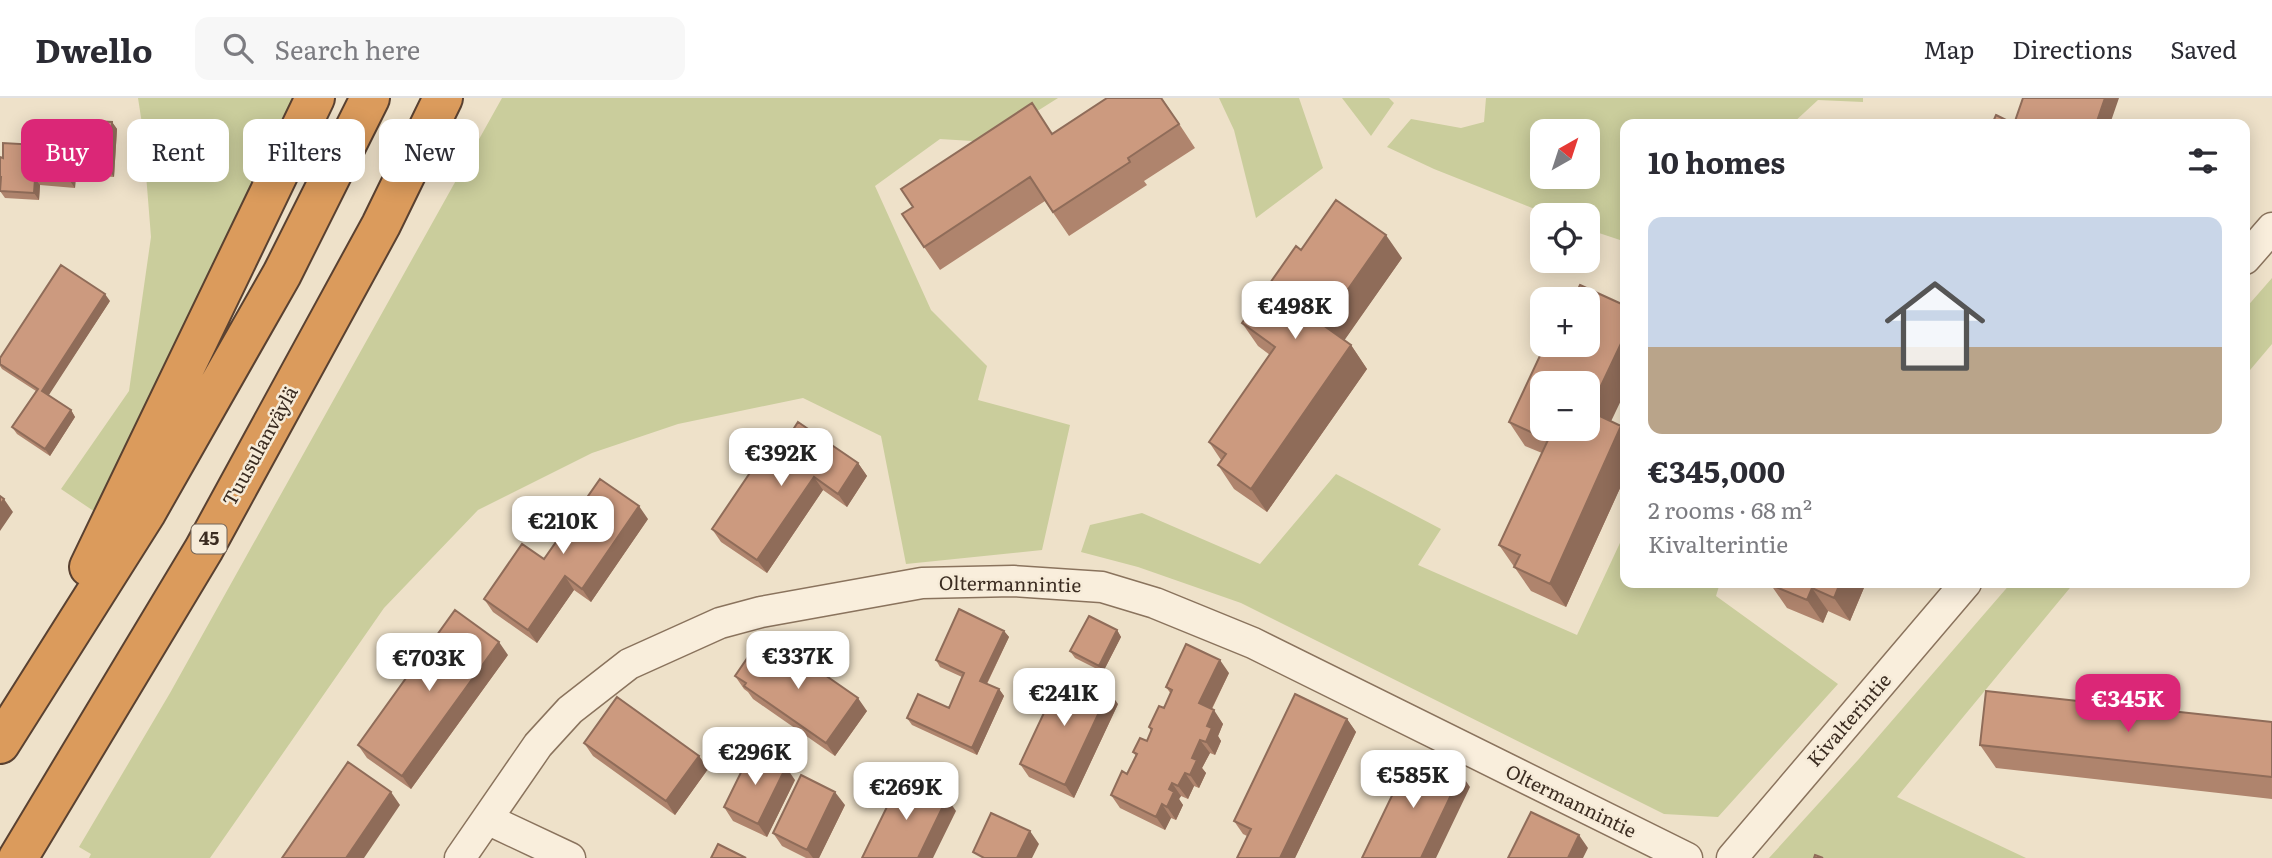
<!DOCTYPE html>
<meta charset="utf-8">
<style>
:root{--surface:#fff;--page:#f7f7f7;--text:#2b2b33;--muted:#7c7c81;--line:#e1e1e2;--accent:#db2777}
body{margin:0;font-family:Literata,serif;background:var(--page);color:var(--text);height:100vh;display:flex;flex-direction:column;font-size:26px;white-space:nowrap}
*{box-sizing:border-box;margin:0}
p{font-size:23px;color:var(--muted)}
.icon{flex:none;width:38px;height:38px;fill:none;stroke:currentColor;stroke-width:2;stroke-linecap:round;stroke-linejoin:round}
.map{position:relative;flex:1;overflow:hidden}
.sheet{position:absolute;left:1620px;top:21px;width:630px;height:469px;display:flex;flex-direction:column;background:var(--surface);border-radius:14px;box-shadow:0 4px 18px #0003}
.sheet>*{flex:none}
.top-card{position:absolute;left:21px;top:21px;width:665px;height:63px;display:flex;gap:14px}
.needle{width:46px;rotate:39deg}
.fabs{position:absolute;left:1530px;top:21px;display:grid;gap:14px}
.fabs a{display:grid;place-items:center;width:70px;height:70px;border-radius:14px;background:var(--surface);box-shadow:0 4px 18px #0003;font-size:35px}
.price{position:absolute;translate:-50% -60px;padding:0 16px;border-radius:14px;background:#fff;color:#222;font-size:23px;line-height:46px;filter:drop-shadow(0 2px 4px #0008)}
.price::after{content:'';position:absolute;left:50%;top:42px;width:21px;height:16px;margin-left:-10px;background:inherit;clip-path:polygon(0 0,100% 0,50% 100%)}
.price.current{background:var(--accent);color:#fff}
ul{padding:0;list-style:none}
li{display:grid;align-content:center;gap:14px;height:371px;padding:0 28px}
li+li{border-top:2px solid var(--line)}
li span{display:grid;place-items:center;height:217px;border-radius:14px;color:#555}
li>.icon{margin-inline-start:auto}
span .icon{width:126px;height:126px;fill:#fffc;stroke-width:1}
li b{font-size:30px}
h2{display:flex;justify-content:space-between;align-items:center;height:84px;padding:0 28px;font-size:30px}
.chip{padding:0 24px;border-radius:14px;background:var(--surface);box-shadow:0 4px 18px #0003;font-size:24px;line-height:63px}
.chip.current{background:var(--accent);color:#fff}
header{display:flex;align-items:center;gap:42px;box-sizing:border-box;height:98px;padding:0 35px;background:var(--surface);border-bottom:2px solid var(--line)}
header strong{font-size:33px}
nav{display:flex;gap:38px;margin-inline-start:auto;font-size:24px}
.search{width:490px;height:63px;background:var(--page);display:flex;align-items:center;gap:18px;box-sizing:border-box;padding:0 24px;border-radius:14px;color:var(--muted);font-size:26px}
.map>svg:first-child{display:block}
.green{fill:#cacd9c;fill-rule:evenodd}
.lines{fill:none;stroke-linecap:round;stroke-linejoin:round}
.street-casing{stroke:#8a735d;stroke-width:33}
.highway-casing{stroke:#594131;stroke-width:42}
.street{stroke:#f9eedc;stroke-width:30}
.highway{stroke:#db9b5c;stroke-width:38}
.wall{fill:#af846d}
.shaded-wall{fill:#8f6c59}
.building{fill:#cc9a7f;stroke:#8f6c59;stroke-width:2;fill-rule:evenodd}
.labels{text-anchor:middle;stroke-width:5;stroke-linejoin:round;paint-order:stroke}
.shield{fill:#f6ebd8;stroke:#736558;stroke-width:2}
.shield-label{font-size:18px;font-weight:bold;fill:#3b2c21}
.street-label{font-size:19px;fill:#3b2c21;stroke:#f6ebd8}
</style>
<header>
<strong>Dwello</strong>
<div class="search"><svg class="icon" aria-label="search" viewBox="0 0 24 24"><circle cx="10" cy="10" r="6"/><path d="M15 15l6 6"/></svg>Search here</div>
<nav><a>Map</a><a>Directions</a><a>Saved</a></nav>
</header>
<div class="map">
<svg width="2272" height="760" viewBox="0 0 2272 760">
<rect width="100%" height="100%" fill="#eee1c9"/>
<path class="green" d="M138,0H298L101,418L61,391L129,293L151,139L142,26Z
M502,0H1058L988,44L940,41L875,88L931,212L987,268L978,302L1070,327L1042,452L906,466L881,338L803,300L678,326L592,355L478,412L384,510L210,760H89L91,756L79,749L170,595Z
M1219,0H1299L1323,70L1256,120L1234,32Z
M1342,0H1389L1394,5L1371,38Z
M1486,0H1863V4L1818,2L1792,26H1626V144L1587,131V117H1550L1434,71L1387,49L1411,21L1461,30L1484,24ZM1542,33H1587V79H1542Z
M2272,180V246L2245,278V211Z
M1336,376L1441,431L1418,467L1577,537L1626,432V485H1720L1716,498L1838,586L1718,719L1664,716L1241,505L1138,469L1081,454L1090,427L1142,415L1260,466Z
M2011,485H2074L1897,699L2026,760H1769L1858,662Z"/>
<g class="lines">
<defs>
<path id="street" d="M2245,161L2272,130
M487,721L570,760
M460,760L538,647L570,612L629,566L720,525L761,514L922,485L1013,483L1102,489L1155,505L1253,545L1687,760
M1732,760L1966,485"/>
<path id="highway" d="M89,469L315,0
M0,646L146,415L282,176L370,0
M18,760L204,451L381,127L443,0"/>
</defs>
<use href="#street" class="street-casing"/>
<use href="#highway" class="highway-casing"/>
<use href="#street" class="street"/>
<use href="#highway" class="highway"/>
</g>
<path class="wall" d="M1107,0H1162L1195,50L1144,83L1147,87L1069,138L1045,103L940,172L924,149L1052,36Z
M112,24L117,31L114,79L76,76L75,90L40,87L39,102L5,100L0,93V59L3,60Z
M1301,152L1402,160L1344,242L1351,247L1367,271L1267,414L1234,391L1218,367L1221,362L1209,344L1270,257L1258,248L1242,225Z
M110,203L48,297L71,312L75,319L50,358L17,336L12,329L36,293L2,271L0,268V260Z
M1611,323L1626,334V377L1566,509L1531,493L1499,447L1542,355L1525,348L1509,324Z
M778,355L858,365L867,378L847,409L823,392L767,475L721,444L712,431Z
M648,421L591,504L574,492L537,545L493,514L484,501L544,461Z
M1772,485H1866L1850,523L1828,513L1823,525L1787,510L1771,487Z
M1117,532L1121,539L1103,574L1075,560L1070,553Z
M1004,533L1009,539L987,586L999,591L1004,598L977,657L912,627L907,620L949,610L962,579L940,569L936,562Z
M508,557L411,691L367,660L358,647Z
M758,567L867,613L835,658L753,601L748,594L744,591L735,578Z
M1229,575L1212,611L1223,626L1218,638L1221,643L1215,657L1210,655L1202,670L1206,675L1199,690L1194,688L1188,701L1181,698L1179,701L1183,707L1176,722L1171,720L1165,732L1120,710L1111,697L1127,676L1136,658L1133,654L1147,643L1151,633L1149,629L1164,610L1171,596L1166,589Z
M1118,606L1074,700L1029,679L1020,666Z
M1347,621L1356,634L1295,760H1237L1247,738L1243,736L1234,723Z
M2272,624V701L1996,670L1980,647Z
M584,645L699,658L708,671L675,717L593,658Z
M795,682L767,739L733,723L724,709Z
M845,707L819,760H806L782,748L773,735Z"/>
<path class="shaded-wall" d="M2105,0H2119L2110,26H2096Z
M112,24L117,31L114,79L109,72Z
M71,70L76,76L75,90L70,83Z
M35,81L40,87L39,102L34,95Z
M1386,137L1402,160L1339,250L1323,227Z
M105,196L110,203L47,300L42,293Z
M1626,235V292L1605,336L1589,313Z
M1351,247L1367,271L1267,414L1251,391Z
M71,312L75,319L50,358L45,351Z
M1621,328L1626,334V377L1566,509L1550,486Z
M858,365L867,378L847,409L838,396Z
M814,379L823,392L767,475L757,462Z
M4,401L13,414L0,433V407Z
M639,408L648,421L591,504L582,491Z
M565,478L574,492L537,545L528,532Z
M1840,485H1866L1850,523L1834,500Z
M1812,490L1828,513L1823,525L1807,502Z
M1117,532L1121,539L1103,574L1099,568Z
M1004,533L1009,539L985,589L980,583Z
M499,544L508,557L411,691L402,678Z
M1220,562L1229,575L1208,618L1199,605Z
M999,591L1004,598L977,657L972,650Z
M1109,593L1118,606L1074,700L1065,687Z
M858,600L867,613L835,658L826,645Z
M1214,612L1223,626L1218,638L1221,643L1215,657L1206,644L1207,628Z
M1347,621L1356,634L1295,760H1280Z
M1200,642L1210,655L1202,670L1206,675L1199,690L1190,677L1192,660Z
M699,658L708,671L675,717L666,703Z
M786,669L795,682L767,739L758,726Z
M1185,675L1194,688L1188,701L1178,688Z
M1461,676L1470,689L1436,760H1421Z
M1172,685L1181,698L1179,701L1183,707L1176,722L1167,709L1169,691Z
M391,694L400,707L364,760H346Z
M835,694L845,707L819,760H813L807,752Z
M947,700L956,713L933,760H918Z
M1162,706L1171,720L1165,732L1156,719Z
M1030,733L1039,746L1032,760H1017Z
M1579,737L1588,750L1583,760H1568Z"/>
<path class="building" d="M1107,0H1161L1179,26L1128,60L1130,64L1053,114L1030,79L924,149L902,116L913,109L901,91L1032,5L1052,36Z
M2023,0H2105L2096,26H2014Z
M1996,17L2014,26H1992Z
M74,22L112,24L109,72L71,70L70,83L35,81L34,95L0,93L1,79H0V59L3,60V45L37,47L38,33L73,36Z
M1336,102L1386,137L1323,227L1351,247L1251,391L1218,367L1226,356L1209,344L1275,249L1242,225L1296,148L1301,152Z
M61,167L105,196L42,293L71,312L45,351L12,329L38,291L0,266V260Z
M1580,187L1626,208V235L1589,313L1621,328L1550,486L1514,469L1520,457L1499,447L1548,342L1509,324L1545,247H1587V201H1573ZM1542,285H1587V331H1542Z
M798,324L858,365L838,396L814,379L757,462L712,431L768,348L778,355Z
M600,381L639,408L582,491L565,478L528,532L484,501L522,446L544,461Z
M0,398L4,401L0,407Z
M1772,485H1840L1834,500L1812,490L1807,502L1771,487Z
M959,511L1004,533L980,583L999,591L972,650L907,620L918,596L949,610L964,575L936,562Z
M455,512L499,544L402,678L358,647Z
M1089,518L1117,532L1099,568L1070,553Z
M776,543L858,600L826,645L744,588L746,585L735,578L748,559L758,567Z
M1186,546L1220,562L1199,605L1214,612L1207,628L1212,630L1206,644L1200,642L1192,660L1197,662L1190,677L1185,675L1178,688L1172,685L1169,691L1174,694L1167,709L1162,706L1156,719L1111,697L1122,673L1127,676L1137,656L1133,654L1140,640L1147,643L1152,631L1149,629L1159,608L1164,610L1172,592L1166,589Z
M1064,572L1109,593L1065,687L1020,666Z
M1986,593L2272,624V679L1980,647Z
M1295,596L1347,621L1280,760H1237L1251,731L1234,723Z
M617,599L699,658L666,703L584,645Z
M752,652L786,669L758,726L724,709Z
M1413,654L1461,676L1421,760H1362Z
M348,664L391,694L346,760H282Z
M801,677L835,694L807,752L773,735Z
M902,678L947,700L918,760H862Z
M1531,714L1579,737L1568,760H1508Z
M991,715L1030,733L1017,760H984L973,754Z
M718,746L746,760H711Z
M1815,757L1823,760H1814Z"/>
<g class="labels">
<rect class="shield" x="191.5" y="426.5" width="35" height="29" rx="5"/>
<g class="shield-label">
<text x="209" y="447">45</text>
</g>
<g class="street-label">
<text transform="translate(260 348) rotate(-61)" y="7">Tuusulanväylä</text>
<text transform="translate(1010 486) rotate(1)" y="7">Oltermannintie</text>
<text transform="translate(1849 622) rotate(-49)" y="7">Kivalterintie</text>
<text transform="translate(1571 703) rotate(26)" y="7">Oltermannintie</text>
</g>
</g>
</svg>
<div class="fabs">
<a><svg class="needle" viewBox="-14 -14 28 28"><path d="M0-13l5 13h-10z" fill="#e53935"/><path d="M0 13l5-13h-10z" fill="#7c7c81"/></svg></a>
<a><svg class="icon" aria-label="locate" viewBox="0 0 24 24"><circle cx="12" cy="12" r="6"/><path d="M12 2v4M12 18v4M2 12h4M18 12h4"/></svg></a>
<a>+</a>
<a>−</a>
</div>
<b class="price" style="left:1295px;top:243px">€498K</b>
<b class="price" style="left:781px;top:390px">€392K</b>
<b class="price" style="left:563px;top:458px">€210K</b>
<b class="price" style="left:798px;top:593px">€337K</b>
<b class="price" style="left:429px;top:595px">€703K</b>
<b class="price" style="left:1064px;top:630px">€241K</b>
<b class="price current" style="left:2128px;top:636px">€345K</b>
<b class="price" style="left:755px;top:689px">€296K</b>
<b class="price" style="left:1413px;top:712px">€585K</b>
<b class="price" style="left:906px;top:724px">€269K</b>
<div class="top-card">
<a class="chip current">Buy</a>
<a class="chip">Rent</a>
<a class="chip">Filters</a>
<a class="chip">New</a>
</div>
<section class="sheet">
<h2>10 homes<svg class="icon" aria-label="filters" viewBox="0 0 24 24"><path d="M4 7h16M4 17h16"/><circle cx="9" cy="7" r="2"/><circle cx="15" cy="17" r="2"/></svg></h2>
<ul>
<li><span style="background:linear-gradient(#c9d6e8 60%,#b9a48a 0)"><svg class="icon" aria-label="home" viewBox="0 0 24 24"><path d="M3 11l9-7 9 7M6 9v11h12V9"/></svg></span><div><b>€345,000</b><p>2 rooms · 68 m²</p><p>Kivalterintie</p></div></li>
</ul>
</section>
</div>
